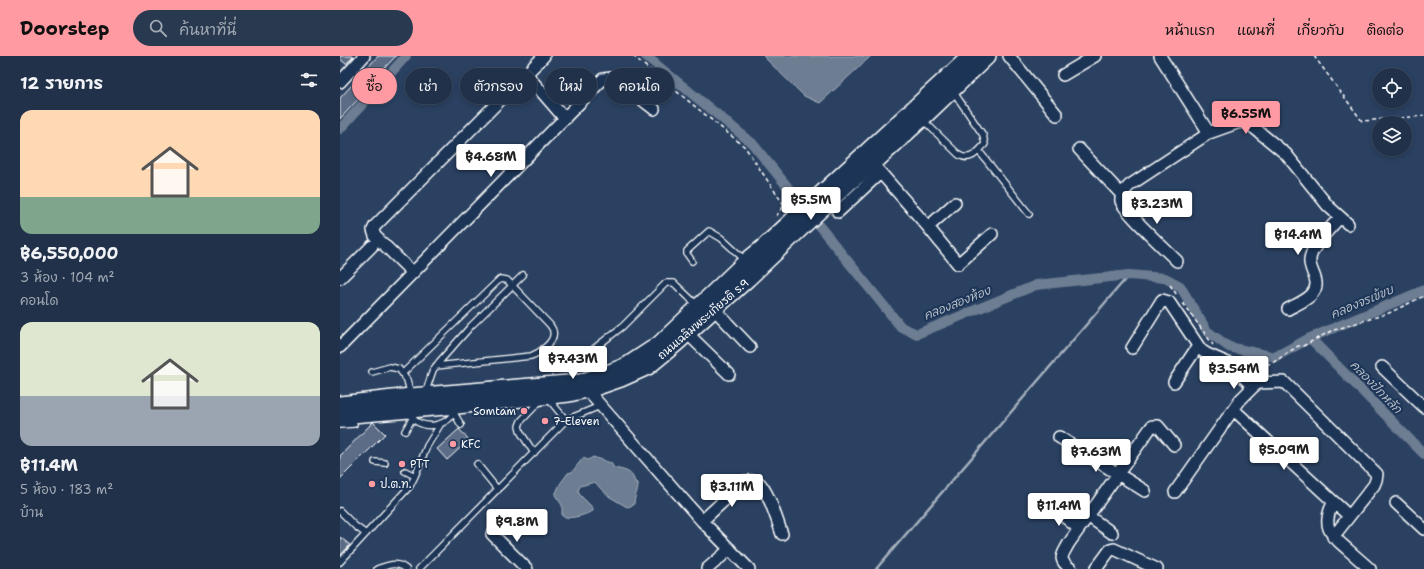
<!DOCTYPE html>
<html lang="th">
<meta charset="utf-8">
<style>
:root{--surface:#203149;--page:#283950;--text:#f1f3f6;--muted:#a2a9b4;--line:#3d4c61;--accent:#ff9aa2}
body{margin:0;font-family:"Shantell Sans","Playpen Sans Thai",sans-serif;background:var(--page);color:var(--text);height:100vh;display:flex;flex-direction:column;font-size:15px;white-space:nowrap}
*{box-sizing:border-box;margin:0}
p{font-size:13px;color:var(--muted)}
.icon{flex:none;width:22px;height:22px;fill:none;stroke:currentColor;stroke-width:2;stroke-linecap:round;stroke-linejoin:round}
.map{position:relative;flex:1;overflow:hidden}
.details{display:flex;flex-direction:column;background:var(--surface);width:340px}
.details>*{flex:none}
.banner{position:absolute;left:12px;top:12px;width:380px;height:36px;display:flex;gap:8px}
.tools{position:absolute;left:1032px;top:12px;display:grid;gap:8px}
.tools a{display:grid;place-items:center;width:40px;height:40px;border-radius:50%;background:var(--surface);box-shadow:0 2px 6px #0003,0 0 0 1px var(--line);font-size:20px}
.price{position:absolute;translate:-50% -34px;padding:0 9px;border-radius:4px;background:#fff;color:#222;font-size:13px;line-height:26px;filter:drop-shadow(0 1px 2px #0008)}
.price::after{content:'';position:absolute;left:50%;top:24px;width:12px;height:9px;margin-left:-6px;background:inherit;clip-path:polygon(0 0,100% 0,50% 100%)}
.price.on{background:var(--accent);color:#111}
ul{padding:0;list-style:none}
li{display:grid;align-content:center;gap:8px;height:212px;padding:0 20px}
li span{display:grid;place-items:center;height:124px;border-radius:12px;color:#555}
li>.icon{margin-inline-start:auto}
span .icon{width:72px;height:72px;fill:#fffc;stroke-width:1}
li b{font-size:17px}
h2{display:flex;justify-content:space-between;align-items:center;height:48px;padding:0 20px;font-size:17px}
.pill{padding:0 14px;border-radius:18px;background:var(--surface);box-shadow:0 2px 6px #0003,0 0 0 1px var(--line);font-size:14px;line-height:36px}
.pill.on{background:var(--accent);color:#111}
header{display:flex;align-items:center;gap:24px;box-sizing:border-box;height:56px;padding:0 20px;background:var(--accent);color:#111}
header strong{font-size:19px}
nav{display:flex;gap:22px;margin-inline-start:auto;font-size:14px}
.search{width:280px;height:36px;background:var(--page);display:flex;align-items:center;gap:10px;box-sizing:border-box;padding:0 14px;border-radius:22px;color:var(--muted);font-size:15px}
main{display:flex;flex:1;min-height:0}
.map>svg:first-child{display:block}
.water{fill:#6d7d92;stroke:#a7b1be}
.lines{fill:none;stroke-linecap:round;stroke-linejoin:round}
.stream{stroke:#a7b1be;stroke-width:2.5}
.canal{stroke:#6d7d92;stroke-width:10}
.building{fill:#5b6c86;stroke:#fff}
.service-casing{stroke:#fff;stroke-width:8}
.minor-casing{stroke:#fff;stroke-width:14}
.secondary-casing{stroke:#fff;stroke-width:18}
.path{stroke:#fff;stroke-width:1.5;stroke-dasharray:4 3;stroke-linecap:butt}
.service{stroke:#1d3557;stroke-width:5.5}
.minor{stroke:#1d3557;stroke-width:11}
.secondary{stroke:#1d3557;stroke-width:15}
.poi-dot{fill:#ff9aa2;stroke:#1d3557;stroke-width:1.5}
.labels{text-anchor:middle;stroke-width:4;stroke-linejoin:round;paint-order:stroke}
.street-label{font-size:11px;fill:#fff;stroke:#1d3557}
.poi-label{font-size:11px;fill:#fff;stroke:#1d3557;text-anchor:start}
.water-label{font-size:12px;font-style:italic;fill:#b6bec8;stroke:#1d3557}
</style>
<header>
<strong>Doorstep</strong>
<div class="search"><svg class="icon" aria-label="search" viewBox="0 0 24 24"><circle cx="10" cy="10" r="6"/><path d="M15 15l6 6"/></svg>ค้นหาที่นี่</div>
<nav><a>หน้าแรก</a><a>แผนที่</a><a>เกี่ยวกับ</a><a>ติดต่อ</a></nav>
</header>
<main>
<section class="details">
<h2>12 รายการ<svg class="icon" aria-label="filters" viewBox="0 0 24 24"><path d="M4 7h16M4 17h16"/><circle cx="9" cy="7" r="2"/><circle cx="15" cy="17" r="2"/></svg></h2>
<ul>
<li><span style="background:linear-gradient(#ffd9b3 70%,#7fa58c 0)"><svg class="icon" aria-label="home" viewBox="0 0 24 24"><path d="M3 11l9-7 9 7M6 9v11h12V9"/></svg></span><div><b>฿6,550,000</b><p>3 ห้อง · 104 m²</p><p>คอนโด</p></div></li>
<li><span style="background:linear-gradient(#dfe7d0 60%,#9aa5b1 0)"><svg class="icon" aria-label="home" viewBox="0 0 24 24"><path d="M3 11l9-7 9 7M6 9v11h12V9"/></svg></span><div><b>฿11.4M</b><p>5 ห้อง · 183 m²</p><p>บ้าน</p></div></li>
</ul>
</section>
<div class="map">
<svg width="1084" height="513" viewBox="0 0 1084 513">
<rect width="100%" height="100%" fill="#2a4161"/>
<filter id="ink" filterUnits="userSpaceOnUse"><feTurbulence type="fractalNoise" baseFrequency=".025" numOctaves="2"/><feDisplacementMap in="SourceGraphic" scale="8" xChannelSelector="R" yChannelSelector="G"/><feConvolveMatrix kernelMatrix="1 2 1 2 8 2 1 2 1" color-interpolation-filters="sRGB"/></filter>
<g filter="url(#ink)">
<path class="water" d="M423,0H531L480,47L464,40Z
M253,401L271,407L274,412C283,414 292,414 295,426L298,427C299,434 294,440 294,449L287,451L270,441L261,433L255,426L240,430L238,435L240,439L253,452V455C244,459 232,464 222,460V449L215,439L220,428L228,417L232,416L243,402L248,404Z"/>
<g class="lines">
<path class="stream" d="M536,513L789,219"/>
<path class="canal" d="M306,0L412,87L561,271L577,278L696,229L789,219L825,222L840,230L867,275L889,291L935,301L970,282L1084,234
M0,73L66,0
M970,282L1084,398"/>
</g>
<path class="building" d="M0,0H14L6,8L0,3Z
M38,0H56L21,37L23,38L0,63V42Z
M33,366L45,378L0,423V400Z
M119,373L129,384L107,404L97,393Z
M0,481L10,489L0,500Z"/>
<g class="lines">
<defs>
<path id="service" d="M583,64L619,99C630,106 638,96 645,88L643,79L613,35
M639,95L689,158
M352,205L347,198V195L369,175L381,182L406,205
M251,295L283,270L326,227H334L337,230L358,250
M32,316L50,311L59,313L67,324L71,340
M63,317L160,223L167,224L210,269C211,271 213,273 213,275C216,286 199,297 191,300L96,310
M85,338L93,314L100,305L131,270L183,219
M69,356C77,376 109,373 116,352
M114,357L121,369
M0,369L14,368
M65,375L72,363
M194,397L181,377L179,370L181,365L198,347L206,344L211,346L226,364
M35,406L45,407
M137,408L158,434
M65,415L75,420
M0,455L15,470L26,478
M0,506L70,430L75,420L87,390L100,369
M37,513C48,509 57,505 66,513
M79,513L226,364L260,350"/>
<path id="minor" d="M669,0L717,59
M820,0L869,77
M187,19L225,63
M723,19L755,0
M0,26L24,0
M739,93L782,139
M533,108L588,171L618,208L652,178
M498,156L540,117
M588,171L615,147
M837,205C828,196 783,154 781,145C780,138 785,134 790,129L869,77L900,66L908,67L946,98L988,150L1008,168
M73,217L35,180L33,174L35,170L204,0
M0,222L32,190
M374,253L410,291
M948,253C961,246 981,239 975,222C973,216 969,209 970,204C970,191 992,171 1000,161
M347,277L389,318
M0,291L263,23L271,22L278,25L314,53
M792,292L822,244L829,246L861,294L867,298L892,309L913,331
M1042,311L1084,351
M834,326L858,290
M247,334L362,465L409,513
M894,354L1009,460
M719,381L805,435
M835,436L900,344L913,331L918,327L944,326L1037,418L1036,424L1034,429L993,481
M993,447C982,469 989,478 1006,492C1014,499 1022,506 1030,513
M1056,447L1084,473
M714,452L739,473
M748,460L772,477
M362,465L405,425C410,425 414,424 418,426C427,431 438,467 442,478
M152,478L187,513
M367,513L390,493
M731,513C717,503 722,500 729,487L809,374L812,370H818L834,389
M756,513L770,494L774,493L817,513"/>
<path id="secondary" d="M0,348L71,340L240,326L270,316L287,309L319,288L406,205L422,192L630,0
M0,360L117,350L229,338L255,332L281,323L308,311L336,288L408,223L510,126L533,108L582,63L648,0"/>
</defs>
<use href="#service" class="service-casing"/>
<use href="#minor" class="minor-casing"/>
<use href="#secondary" class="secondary-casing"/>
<path class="path" d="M293,0L405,91L444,149L435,162
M974,0L1022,65L1084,60
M830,229L837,239
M843,247L873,289
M899,302L931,308L958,290H963L991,275L1049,257L1084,240"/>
<use href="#service" class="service"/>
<use href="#minor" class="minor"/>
<use href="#secondary" class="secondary"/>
</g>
</g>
<g class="poi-dot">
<circle cx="184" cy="355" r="4"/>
<circle cx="205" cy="365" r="4"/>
<circle cx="113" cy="388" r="4"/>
<circle cx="62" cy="408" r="4"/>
<circle cx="32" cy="428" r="4"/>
</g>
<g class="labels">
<g class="street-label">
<text transform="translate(363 263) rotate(-41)" y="4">ถนนเฉลิมพระเกียรติ ร.9</text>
</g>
<g class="poi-label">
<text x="176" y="359" text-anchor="end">Somtam</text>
<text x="213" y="369">7-Eleven</text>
<text x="121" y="392">KFC</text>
<text x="70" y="412">PTT</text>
<text x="40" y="432">ป.ต.ท.</text>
</g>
<g class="water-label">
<text transform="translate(1022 246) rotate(-23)" y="4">คลองจรเข้ขบ</text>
<text transform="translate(617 247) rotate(-22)" y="4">คลองสองห้อง</text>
<text transform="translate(1036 331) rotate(46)" y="4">คลองปักหลัก</text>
</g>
</g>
</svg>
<div class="tools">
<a><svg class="icon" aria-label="locate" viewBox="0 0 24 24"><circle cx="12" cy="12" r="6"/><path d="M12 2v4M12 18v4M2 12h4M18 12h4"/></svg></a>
<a><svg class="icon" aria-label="layers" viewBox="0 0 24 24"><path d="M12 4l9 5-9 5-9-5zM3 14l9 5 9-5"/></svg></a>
</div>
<b class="price on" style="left:906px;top:79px">฿6.55M</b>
<b class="price" style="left:151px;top:122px">฿4.68M</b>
<b class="price" style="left:471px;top:165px">฿5.5M</b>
<b class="price" style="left:817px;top:169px">฿3.23M</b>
<b class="price" style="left:958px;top:200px">฿14.4M</b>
<b class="price" style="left:233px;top:324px">฿7.43M</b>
<b class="price" style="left:894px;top:334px">฿3.54M</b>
<b class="price" style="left:944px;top:415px">฿5.09M</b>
<b class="price" style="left:756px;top:417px">฿7.63M</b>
<b class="price" style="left:392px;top:452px">฿3.11M</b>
<b class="price" style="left:719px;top:471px">฿11.4M</b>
<b class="price" style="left:177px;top:487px">฿9.8M</b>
<div class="banner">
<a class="pill on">ซื้อ</a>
<a class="pill">เช่า</a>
<a class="pill">ตัวกรอง</a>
<a class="pill">ใหม่</a>
<a class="pill">คอนโด</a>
</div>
</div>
</main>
